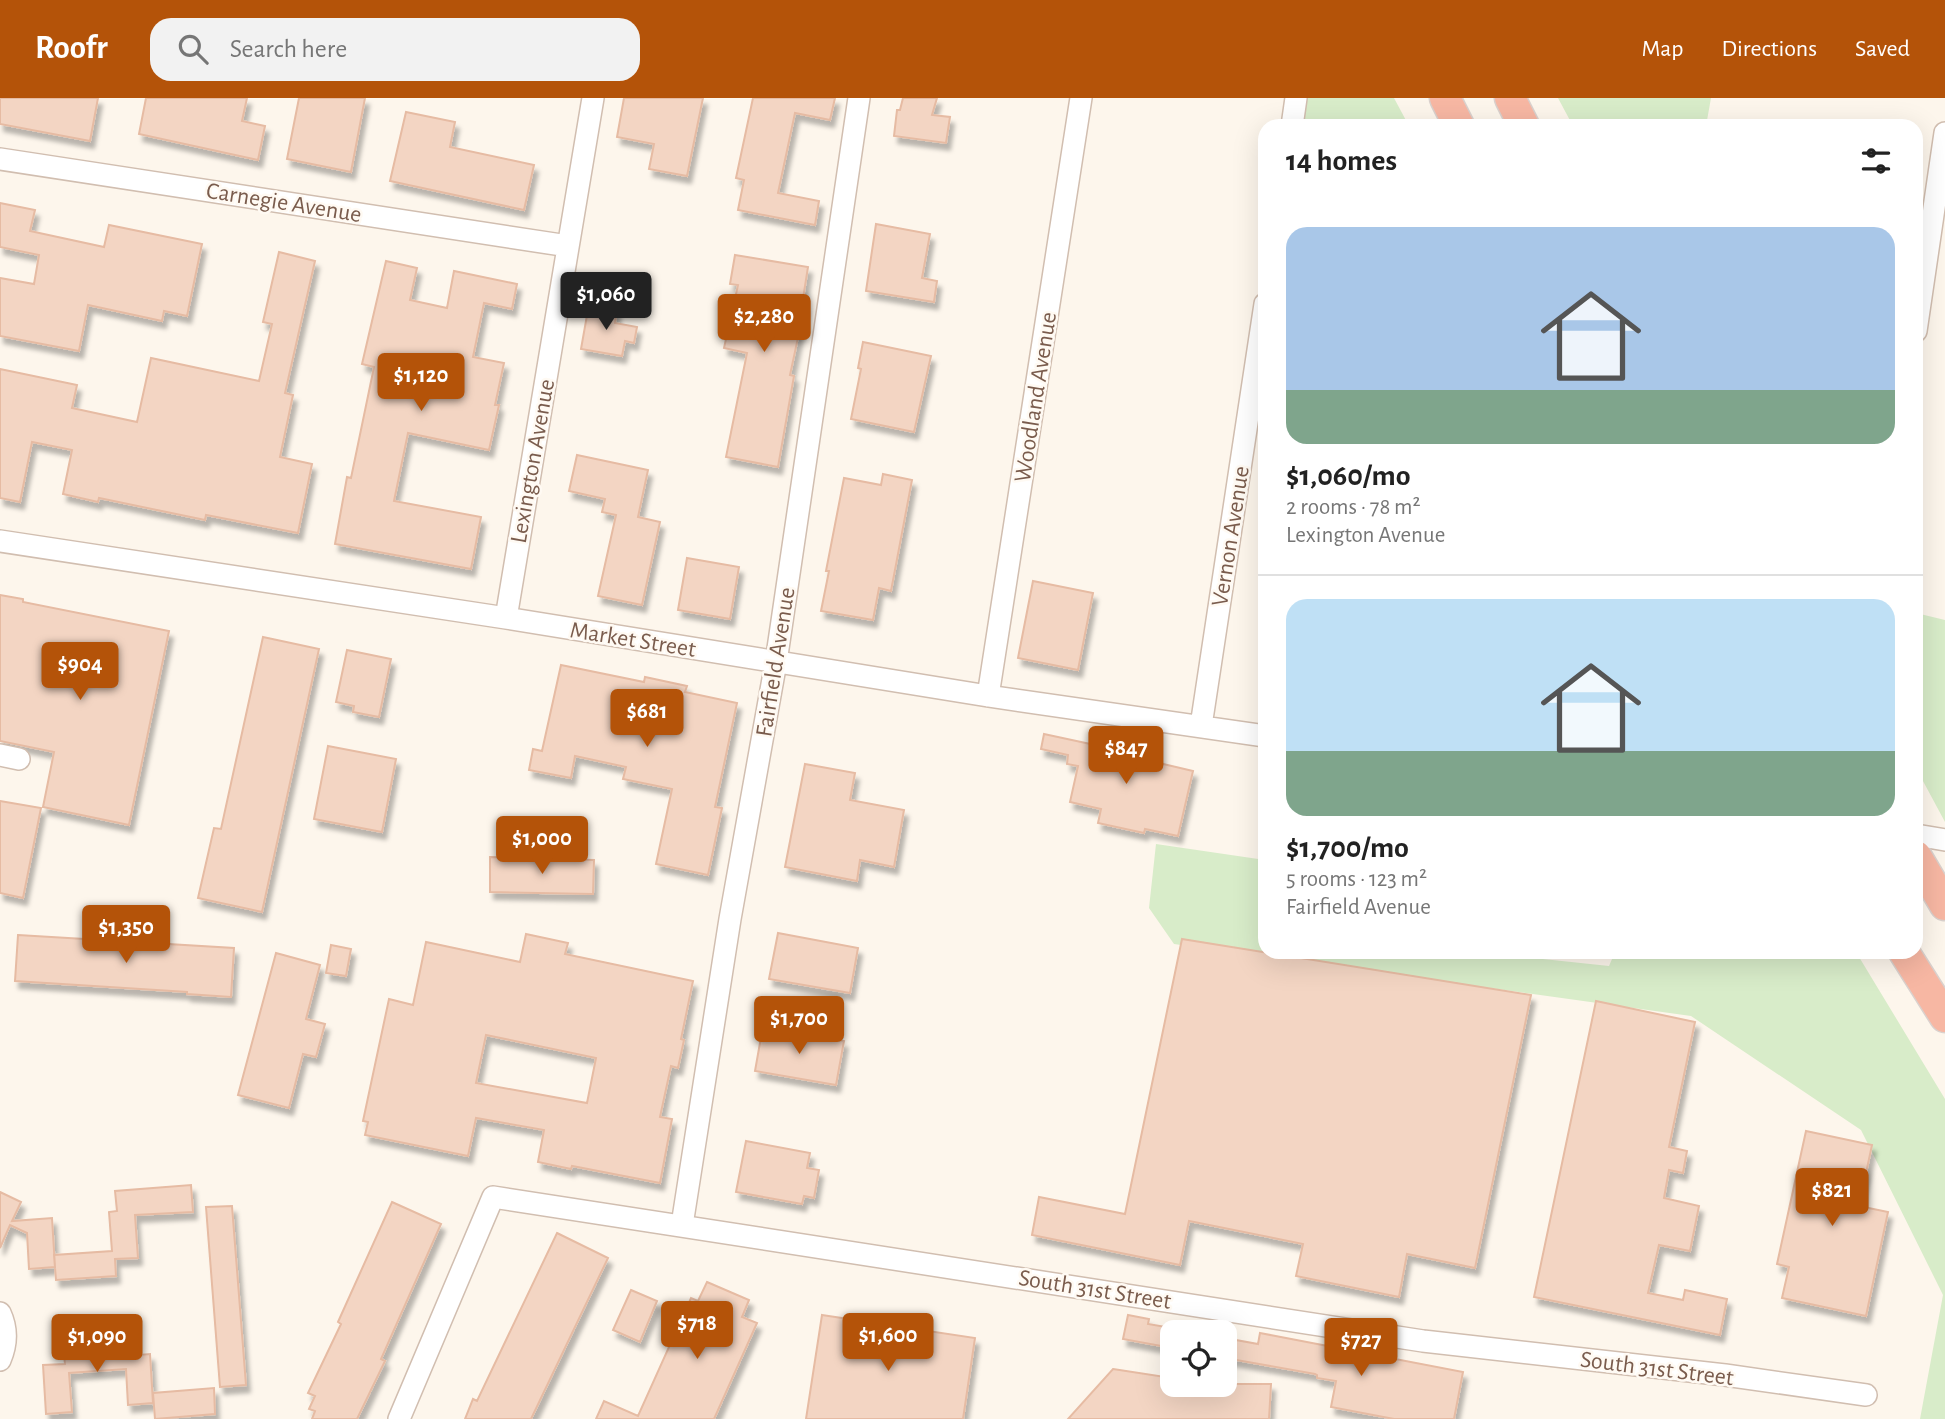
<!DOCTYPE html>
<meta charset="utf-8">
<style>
:root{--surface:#fff;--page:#f2f2f2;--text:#222;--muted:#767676;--line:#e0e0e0;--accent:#b45309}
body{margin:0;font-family:"Alegreya Sans",sans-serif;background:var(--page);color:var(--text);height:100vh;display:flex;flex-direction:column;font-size:26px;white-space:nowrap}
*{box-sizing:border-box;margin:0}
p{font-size:23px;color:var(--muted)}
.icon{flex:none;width:38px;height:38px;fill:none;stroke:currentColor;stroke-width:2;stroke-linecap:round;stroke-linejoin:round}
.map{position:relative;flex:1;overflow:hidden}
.side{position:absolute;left:1258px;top:21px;width:665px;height:840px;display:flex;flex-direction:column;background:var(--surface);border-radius:21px;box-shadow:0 7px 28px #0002}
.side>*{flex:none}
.fabs{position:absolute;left:1160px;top:1222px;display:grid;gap:14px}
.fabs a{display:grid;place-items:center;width:77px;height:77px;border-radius:14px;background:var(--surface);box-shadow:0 7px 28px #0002;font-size:35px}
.price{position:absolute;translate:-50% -60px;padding:0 16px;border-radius:7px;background:var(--accent);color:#fff;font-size:23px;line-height:46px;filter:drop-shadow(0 2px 4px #0008)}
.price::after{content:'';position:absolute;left:50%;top:42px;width:21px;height:16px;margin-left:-10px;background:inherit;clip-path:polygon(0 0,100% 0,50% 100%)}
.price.current{background:#222;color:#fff}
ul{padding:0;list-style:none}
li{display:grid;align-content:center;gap:14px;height:371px;padding:0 28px}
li+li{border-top:2px solid var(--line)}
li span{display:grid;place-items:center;height:217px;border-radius:21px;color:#555}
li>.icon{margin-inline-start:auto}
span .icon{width:126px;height:126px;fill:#fffc;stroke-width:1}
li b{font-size:30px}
h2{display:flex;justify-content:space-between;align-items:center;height:84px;padding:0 28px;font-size:30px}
header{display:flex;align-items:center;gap:42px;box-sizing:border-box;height:98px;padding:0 35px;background:var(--accent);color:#fff}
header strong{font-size:33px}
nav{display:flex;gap:38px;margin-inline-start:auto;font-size:24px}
.search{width:490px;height:63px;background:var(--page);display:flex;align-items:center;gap:18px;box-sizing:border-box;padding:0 24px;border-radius:21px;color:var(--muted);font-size:26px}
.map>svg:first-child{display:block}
.green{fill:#d8ecc9}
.building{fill:#f3d5c3;stroke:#e6bba3;stroke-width:2;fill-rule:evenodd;filter:url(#shadow)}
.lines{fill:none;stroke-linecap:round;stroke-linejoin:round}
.minor-casing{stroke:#d1beb0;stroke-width:24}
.highway-casing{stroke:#dad1cd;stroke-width:33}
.minor{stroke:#fff;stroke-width:21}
.highway{stroke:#f7b7a3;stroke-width:30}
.labels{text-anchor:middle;stroke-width:5;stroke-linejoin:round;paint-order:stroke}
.street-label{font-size:24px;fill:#7a5c4d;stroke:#fffaf3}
</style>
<header>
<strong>Roofr</strong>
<div class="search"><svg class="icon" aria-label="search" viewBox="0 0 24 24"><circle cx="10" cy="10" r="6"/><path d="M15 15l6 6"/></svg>Search here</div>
<nav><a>Map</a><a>Directions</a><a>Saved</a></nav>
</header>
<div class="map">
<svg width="1945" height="1321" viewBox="0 0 1945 1321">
<defs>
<filter id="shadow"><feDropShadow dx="4" dy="7" stdDeviation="2" flood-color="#0004"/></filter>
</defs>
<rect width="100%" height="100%" fill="#fdf6ec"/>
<path class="green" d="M1293,0H1394L1409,28H1290Z
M1558,0H1711L1706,28H1573Z
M1916,515L1945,522V724L1916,670Z
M1156,746L1265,762V854H1500L1505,857L1609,868L1615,854H1856L1945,1001V1321H1920L1943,1197L1861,1032L1691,918L1174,846L1149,810Z"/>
<path class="building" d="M0,0H98L90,43L0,26Z
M146,0H247L242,23L265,28L258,62L139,36Z
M299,0H365L351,74L287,61Z
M624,0H703L687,78L649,71L654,46L617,39Z
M753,0H835L830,22L795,15L778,95L819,103L815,127L738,112L744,82L736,80Z
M903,0H937L932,17L950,19L946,45L894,38L897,12H900Z
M406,14L455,24L450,49L534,67L524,112L390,83Z
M0,105L35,112L30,133L104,149L109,127L202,146L187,218L164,213L162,223L88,207L79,253L0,238V180L34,186L39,157L0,149Z
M876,126L930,136L922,180L937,183L934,204L866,193Z
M279,154L315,163L285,295L293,297L280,359L312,366L298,435L206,417L205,422L99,400L98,404L63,396L72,352L32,344L20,404L0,400V271L77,287L72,310L137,324L151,260L259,283L272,226L263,224Z
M735,157L808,169L802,207H805L790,277L794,278L778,369L726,359L747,255L724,250L738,187L730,186Z
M386,163L417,170L410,202L447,210L454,173L517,186L512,211L484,205L473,259L504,265L495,307H499L489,352L408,335L394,403L481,419L471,471L335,446L347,379L351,380L374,269L362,266Z
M589,206L617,212L615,225L637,229L634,245L625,243L622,258L581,251Z
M863,244L931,258L914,334L851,321L861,271L858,270Z
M577,357L648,372L638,419L660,424L642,507L598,498L616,417L602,414L605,401L569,393Z
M883,376L912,382L891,493L879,490L873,522L821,513L829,473H826L844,380L881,387Z
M687,460L739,469L730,521L678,512Z
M1033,483L1093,495L1078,572L1018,560Z
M0,497L23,501V504L169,533L129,727L43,709L54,654L0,643Z
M263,539L319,551L262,814L198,800L214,730L221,731Z
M347,552L391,561L379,619L353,614L354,608L336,604Z
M561,567L644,584L645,579L687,588L685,594L737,605L715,709L722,710L708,777L656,766L672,691L623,681L626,669L575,658L571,680L529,672L533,651L542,653Z
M1044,636L1160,661L1159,665L1193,673L1178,738L1145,731L1144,735L1098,725L1101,711L1070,704L1078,668L1067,666L1068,657L1041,651Z
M328,648L396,661L382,734L314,721Z
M805,666L855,675L850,702L904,712L894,769L860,762L857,783L785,769Z
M0,703L41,710L23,800L0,795Z
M490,759L594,762L593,796L490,794Z
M778,835L858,850L850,895L769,881Z
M526,836L568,845L565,856L693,883L681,941L684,942L678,970L671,968L660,1019L672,1021L660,1085L572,1068L571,1071L538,1064L544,1032L476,1020L468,1058L365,1037L368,1024L363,1023L389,901L413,907L426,844L520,864ZM486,937L596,960L587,1005L476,985Z
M18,837L234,850L231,899L187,896V894L15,883Z
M1182,841L1531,897L1475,1170L1407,1156L1399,1199L1296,1178L1303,1146L1189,1123L1180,1167L1032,1137L1039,1099L1125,1116Z
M331,847L351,851L346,878L326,875Z
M276,855L320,867L306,921L325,926L316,959L303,956L289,1010L238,997Z
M1596,903L1695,924L1669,1049L1687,1053L1683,1075L1669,1072L1664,1100L1699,1108L1690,1153L1659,1147L1648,1195L1683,1202L1685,1192L1727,1201L1720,1237L1534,1199Z
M763,928L844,943L836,987L755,973Z
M1806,1033L1872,1047L1859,1108L1888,1114L1866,1218L1782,1200L1789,1169L1777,1166Z
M746,1043L810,1055L807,1070L819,1072L814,1100L804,1098L802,1106L736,1094Z
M191,1087L193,1114L135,1117L138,1160L115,1161L116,1178L56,1182L54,1157L112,1153L109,1114L117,1113L115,1093Z
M0,1094L21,1104L12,1123L52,1120L55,1169L29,1171L27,1135L10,1127L0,1150Z
M392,1104L441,1126L381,1261L385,1263L357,1321H312L315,1313L309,1311L315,1298L308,1295L341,1226L338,1224Z
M232,1108L246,1287L220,1289L206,1109Z
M557,1135L608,1160L531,1321H465L473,1301L477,1303Z
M707,1184L749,1202L742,1219L757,1225L714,1321H596L604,1303L638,1318L691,1200L698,1203Z
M631,1192L657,1203L640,1244L613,1232Z
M822,1217L975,1240L963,1321H806Z
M1128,1217L1149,1221L1148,1226L1172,1230V1250L1123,1241Z
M1260,1235L1463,1274L1454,1321H1394L1331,1309L1336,1283L1317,1280V1277L1315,1276L1225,1260V1240L1258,1246Z
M124,1245L126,1258L150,1256L153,1305L128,1307L126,1271L69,1275L72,1314L46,1316L43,1267L65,1266L63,1249Z
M1113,1271L1172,1280V1286H1271L1269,1321H1068Z
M214,1290L215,1316L155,1321L153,1295Z"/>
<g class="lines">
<defs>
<path id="minor" d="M1292,28L1296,0
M0,61L568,148
M1916,233L1945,35
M0,443L506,520L988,598L1265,638
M506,520L593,0
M988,598L1081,0
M1201,628L1265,206
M0,657L19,661
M1916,737L1945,742
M682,1127L730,821L776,564L859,0
M0,1215C7,1230 7,1246 0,1262
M399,1321L493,1099L1423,1243L1725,1277L1866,1297"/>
<path id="highway" d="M1445,0L1459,28
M1510,0L1524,28
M1916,758L1945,807
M1904,854L1945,919"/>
</defs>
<use href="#minor" class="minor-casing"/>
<use href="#highway" class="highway-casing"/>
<use href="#minor" class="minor"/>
<use href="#highway" class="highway"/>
</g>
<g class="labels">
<g class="street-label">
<text transform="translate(284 104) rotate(9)" y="8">Carnegie Avenue</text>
<text transform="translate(1035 299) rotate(-81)" y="8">Woodland Avenue</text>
<text transform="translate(532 363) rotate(-80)" y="8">Lexington Avenue</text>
<text transform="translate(1230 438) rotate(-81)" y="8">Vernon Avenue</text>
<text transform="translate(633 541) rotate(9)" y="8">Market Street</text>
<text transform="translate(775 564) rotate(-81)" y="8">Fairfield Avenue</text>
<text transform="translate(1095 1191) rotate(9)" y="8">South 31st Street</text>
<text transform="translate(1657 1270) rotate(7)" y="8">South 31st Street</text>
</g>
</g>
</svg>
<div class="fabs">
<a><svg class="icon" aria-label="locate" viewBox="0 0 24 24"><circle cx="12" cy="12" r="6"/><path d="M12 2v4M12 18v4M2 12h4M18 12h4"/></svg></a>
</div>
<b class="price current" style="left:606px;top:234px">$1,060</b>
<b class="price" style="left:764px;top:256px">$2,280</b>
<b class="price" style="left:421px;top:315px">$1,120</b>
<b class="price" style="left:80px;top:604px">$904</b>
<b class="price" style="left:647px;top:651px">$681</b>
<b class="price" style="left:1126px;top:688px">$847</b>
<b class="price" style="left:542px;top:778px">$1,000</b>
<b class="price" style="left:126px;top:867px">$1,350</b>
<b class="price" style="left:799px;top:958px">$1,700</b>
<b class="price" style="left:1832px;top:1130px">$821</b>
<b class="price" style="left:697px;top:1263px">$718</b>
<b class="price" style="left:888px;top:1275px">$1,600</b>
<b class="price" style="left:97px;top:1276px">$1,090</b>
<b class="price" style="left:1361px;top:1280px">$727</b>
<section class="side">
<h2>14 homes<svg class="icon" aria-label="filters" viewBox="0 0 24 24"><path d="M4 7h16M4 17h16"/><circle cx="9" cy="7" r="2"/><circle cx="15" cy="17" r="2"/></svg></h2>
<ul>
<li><span style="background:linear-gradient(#a9c7e8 75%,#7fa58c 0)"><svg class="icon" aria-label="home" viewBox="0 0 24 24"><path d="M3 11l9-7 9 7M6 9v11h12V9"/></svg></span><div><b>$1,060/mo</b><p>2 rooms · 78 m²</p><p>Lexington Avenue</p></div></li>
<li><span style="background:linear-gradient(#bfe0f5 70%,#7fa58c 0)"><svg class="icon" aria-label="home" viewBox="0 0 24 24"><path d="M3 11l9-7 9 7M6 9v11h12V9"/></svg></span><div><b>$1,700/mo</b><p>5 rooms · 123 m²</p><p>Fairfield Avenue</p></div></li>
</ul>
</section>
</div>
